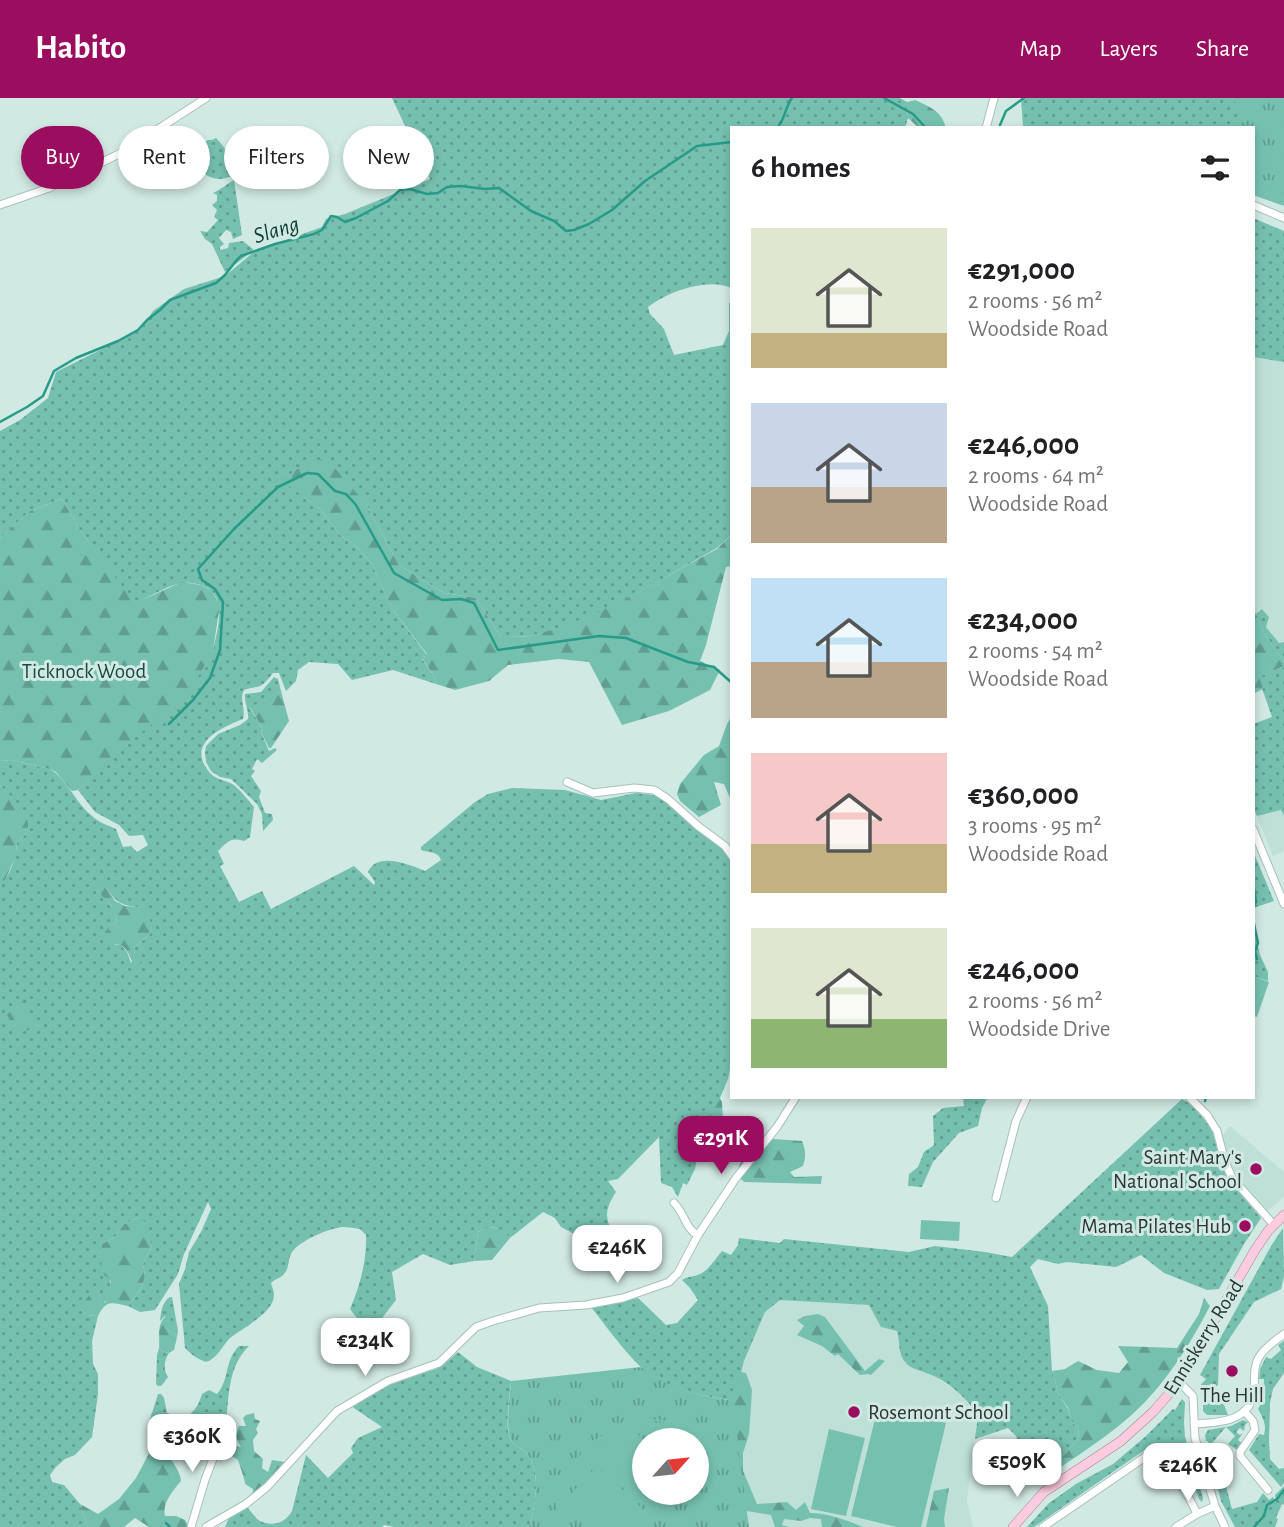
<!DOCTYPE html>
<meta charset="utf-8">
<style>
:root{--surface:#fff;--page:#f2f2f2;--text:#202124;--muted:#757577;--accent:#9b0e5f}
body{margin:0;font-family:"Alegreya Sans",sans-serif;background:var(--page);color:var(--text);height:100vh;display:flex;flex-direction:column;font-size:26px;white-space:nowrap}
*{box-sizing:border-box;margin:0}
p{font-size:23px;color:var(--muted)}
.icon{flex:none;width:38px;height:38px;fill:none;stroke:currentColor;stroke-width:2;stroke-linecap:round;stroke-linejoin:round}
.map{position:relative;flex:1;overflow:hidden}
.drawer{position:absolute;left:730px;top:28px;width:525px;height:973px;display:flex;flex-direction:column;background:var(--surface);border-radius:0px;box-shadow:0 4px 10px #0003}
.drawer>*{flex:none}
.guide{position:absolute;left:21px;top:28px;width:604px;height:63px;display:flex;gap:14px}
.needle{width:46px;rotate:63deg}
.fabs{position:absolute;left:632px;top:1330px;display:grid;gap:14px}
.fabs a{display:grid;place-items:center;width:77px;height:77px;border-radius:50%;background:var(--surface);box-shadow:0 4px 10px #0003;font-size:35px}
.price{position:absolute;translate:-50% -60px;padding:0 16px;border-radius:14px;background:#fff;color:#222;font-size:23px;line-height:46px;filter:drop-shadow(0 2px 4px #0008)}
.price::after{content:'';position:absolute;left:50%;top:42px;width:21px;height:16px;margin-left:-10px;background:inherit;clip-path:polygon(0 0,100% 0,50% 100%)}
.price.selected{background:var(--accent);color:#fff}
ul{padding:0;list-style:none}
li{display:flex;align-items:center;gap:21px;height:175px;padding:0 21px}
li span{display:grid;place-items:center;flex:none;width:196px;height:140px;border-radius:0px;color:#555}
li>.icon{margin-inline-start:auto}
span .icon{width:84px;height:84px;fill:#fffc;stroke-width:1}
li b{font-size:30px}
h2{display:flex;justify-content:space-between;align-items:center;height:84px;padding:0 21px;font-size:30px}
.tag{padding:0 24px;border-radius:32px;background:var(--surface);box-shadow:0 4px 10px #0003;font-size:24px;line-height:63px}
.tag.selected{background:var(--accent);color:#fff}
header{display:flex;align-items:center;gap:42px;box-sizing:border-box;height:98px;padding:0 35px;background:var(--accent);color:#fff}
header strong{font-size:33px}
nav{display:flex;gap:38px;margin-inline-start:auto;font-size:24px}
.map>svg:first-child{display:block}
.built{fill:#bee0d7}
.grass{fill:url(#grass-dots);fill-rule:evenodd}
.forest{fill:url(#forest-firs)}
.park{fill:url(#park-tufts);fill-rule:evenodd}
.pitch{fill:#76c0b0}
.lines{fill:none;stroke-linecap:round;stroke-linejoin:round}
.stream{stroke:#289b88;stroke-width:2.5}
.minor-casing{stroke:#a8c0ba;stroke-width:9}
.major-casing{stroke:#b18195;stroke-width:10}
.minor{stroke:#fff;stroke-width:7}
.major{stroke:#fbccdf;stroke-width:9}
.poi-dot{fill:#9b0e5f;stroke:#d1e9e3;stroke-width:2.5}
.labels{text-anchor:middle;stroke-width:6;stroke-linejoin:round;paint-order:stroke}
.park-label{font-size:21px;fill:#1b4a41;stroke:#d1e9e3}
.poi-label{font-size:21px;fill:#2c3533;stroke:#d1e9e3;text-anchor:end}
.street-label{font-size:21px;fill:#2c3533;stroke:#d1e9e3}
.water-label{font-size:23px;font-style:italic;fill:#0c3e35;stroke:#d1e9e3}
</style>
<header>
<strong>Habito</strong>
<nav><a>Map</a><a>Layers</a><a>Share</a></nav>
</header>
<div class="map">
<svg width="1284" height="1429" viewBox="0 0 1284 1429">
<defs>
<pattern id="grass-dots" width="8" height="8" patternUnits="userSpaceOnUse" patternTransform="scale(1.75)"><rect width="8" height="8" fill="#76c0b0"/><path d="M2 2h.1M6 6h.1" fill="none" stroke="#619d90" stroke-width="1.8" stroke-linecap="round"/></pattern>
<pattern id="forest-firs" width="22" height="20" patternUnits="userSpaceOnUse" patternTransform="scale(1.75)"><rect width="22" height="20" fill="#76c0b0"/><path d="M5 1l3.5 6h-7zM16 11l3.5 6h-7z" fill="#619d90"/></pattern>
<pattern id="park-tufts" width="24" height="20" patternUnits="userSpaceOnUse" patternTransform="scale(1.75)"><rect width="24" height="20" fill="#76c0b0"/><path d="M3 7l-1-3M5 7V3M7 7l1-3M15 17l-1-3M17 17v-4M19 17l1-3" fill="none" stroke="#619d90"/></pattern>
</defs>
<rect width="100%" height="100%" fill="#d1e9e3"/>
<path class="built" d="M1284,201V565L1253,523V203Z
M1282,712L1284,718V753L1273,758L1257,718Z
M1230,1028L1284,1074V1099L1267,1114L1264,1112L1232,1073L1222,1038Z
M780,1202L869,1207L881,1229L897,1233L900,1244L901,1257L916,1272L932,1276L963,1298L977,1320L967,1402L973,1429H749L739,1355L734,1303L744,1263L765,1214Z"/>
<path class="grass" d="M392,0H900L907,4L908,20L905,30H732L731,190C708,179 667,194 648,209L650,216L664,231L674,257L723,247L729,233V205H731V437L717,450C659,482 593,526 528,538C519,539 510,539 501,539L476,500L444,495L399,467L366,406L282,382L321,412L340,437L356,448L372,466L392,511L427,557L422,561L434,578L436,586L393,572L352,582L338,566L309,564L298,572L296,583L286,593L279,575H273C259,593 262,586 244,592C239,601 246,611 243,621C220,630 185,646 210,675C217,683 228,682 235,688C242,694 248,702 254,709L250,739L244,743C231,739 228,743 218,753L224,766L220,768L239,804L262,793L271,811L354,768L374,787L375,784L368,774C377,753 410,767 425,773L441,762C438,753 429,755 421,752V749L475,704L488,696L512,690L565,692L601,702L636,695L654,697L661,700L689,725L720,748L731,761V966L728,981L699,1049L695,1071L687,1087L683,1085L678,1099L672,1089L661,1085L659,1039L618,1081L608,1083L616,1094C601,1116 606,1128 623,1146L616,1167L587,1143L561,1129L555,1120L543,1114L510,1140C498,1129 494,1126 478,1134L474,1163L450,1167L423,1156L392,1174L396,1202L376,1228C363,1228 357,1221 350,1211C360,1188 367,1162 366,1137L360,1131C354,1130 349,1129 343,1129C330,1130 297,1143 291,1156C288,1162 289,1171 284,1176C280,1181 276,1180 271,1185C272,1189 274,1193 274,1197C274,1215 242,1230 230,1240C222,1248 217,1261 206,1264C197,1261 192,1257 185,1250L179,1186L185,1171L189,1154L201,1134L211,1111L208,1104L184,1156L178,1176L155,1212L140,1214L128,1208C140,1191 148,1187 143,1166L152,1148L139,1119L124,1126L115,1139L102,1146C97,1160 108,1169 110,1182C111,1189 108,1199 104,1205H102L99,1196L81,1212L87,1217L98,1218L92,1243L93,1266L98,1276V1296L92,1339L75,1357L65,1361L56,1369L50,1377L52,1384L64,1387L80,1406L88,1429H0V787C11,776 16,760 17,745C21,741 26,737 28,731C31,717 9,697 0,687V663L11,662L50,671C68,682 75,704 91,717C98,724 107,727 116,731L123,749L131,748L137,754L148,747L143,737L129,738L119,727L95,714L78,692L213,552C218,529 230,493 197,486C192,485 185,484 181,485C170,487 146,500 135,506L79,431L62,401L30,413L0,440V333L20,322L48,300L56,274L140,232L153,213L184,191L225,178L255,153L322,129L326,121L345,116L430,81ZM107,790C117,806 121,807 139,809L152,830L150,836L134,850L135,856L131,865L127,854L121,847H115L113,828L117,824C115,811 107,800 97,792Z
M1021,0H1233L1244,19L1228,30H1023Z
M216,40C227,50 231,63 234,78C222,81 217,83 206,77V66L202,59L197,69L188,74L180,73L170,79C164,76 157,73 157,65C164,60 172,68 179,70C180,62 175,59 181,52L192,53L208,42H212Z
M234,82L242,137L233,141L231,134L226,132L219,140L224,146L220,149V152L228,150L229,145L243,143L254,152L225,174L212,146L205,141L200,133L207,134L218,122L214,119L217,112L212,107L217,103V97L213,95C220,92 227,86 234,82Z
M1253,120L1284,133V264L1253,259Z
M1262,511L1269,519L1266,529L1279,545L1284,544V564L1263,533L1256,516Z
M1284,568V718L1281,712L1257,718L1253,710V626L1272,619L1258,579Z
M274,579L278,581L281,593L250,610L263,632L261,634L269,653L275,650L277,652L262,665L257,661L252,671L255,673L251,678L261,693L259,699L265,715L272,716L273,722L263,733L262,716L257,706L231,681L220,679L211,673L206,664L205,655L206,648L218,636L240,627L248,621C249,612 244,604 245,596L261,594Z
M1253,753L1274,803L1253,810Z
M1253,826L1260,857L1268,874V883L1253,878Z
M963,999H988L982,1010L978,1028L959,1035L933,1064L922,1089L908,1088L909,1076L918,1069L924,1054L934,1047L933,1018L943,1010L964,1008Z
M1182,1001L1192,1007L1212,1031L1220,1063L1227,1080L1261,1120L1244,1146L1219,1191L1207,1192L1164,1175L1141,1157L1116,1169L1067,1164L1058,1166L1038,1161L1030,1169L1048,1208L1052,1273L1059,1297L1068,1311L1072,1324L1079,1331L1078,1341L1061,1361L1051,1365L1032,1370L1016,1338L1008,1330L975,1341C975,1335 978,1325 977,1319C972,1303 945,1281 929,1276C920,1272 912,1272 905,1264C898,1256 900,1243 897,1233L881,1229L869,1207L780,1202L765,1214L744,1263L734,1303C708,1298 680,1295 656,1281C635,1269 607,1229 591,1209L613,1206L638,1200L666,1227L677,1225L698,1202L690,1190L682,1182C688,1178 693,1179 700,1176C709,1172 715,1161 722,1153L731,1157L738,1147L739,1140L780,1145L784,1141L909,1154L935,1148L985,1154L1012,1159Z
M1283,1130L1284,1178L1281,1191L1254,1204L1219,1256L1218,1287L1206,1298L1213,1306L1221,1299L1228,1317H1207L1203,1313V1294L1199,1289L1206,1281L1200,1277L1271,1148Z
M170,1199H172L178,1233L177,1239L174,1235L170,1234L168,1231L165,1218L160,1223C161,1214 162,1204 170,1199Z
M1284,1243V1275L1273,1291L1270,1305L1269,1343L1270,1361L1279,1371L1284,1370V1385L1281,1389L1249,1352L1259,1336L1264,1337C1267,1327 1263,1320 1258,1311L1262,1304L1258,1301V1300L1263,1301L1264,1281H1259L1260,1271L1266,1259L1271,1261L1281,1252L1278,1247Z
M239,1248H249C228,1268 229,1298 226,1325C215,1320 209,1323 198,1326C184,1328 165,1331 151,1326L150,1321L158,1296H161L164,1300L167,1315L184,1320C195,1314 198,1308 202,1296L209,1292L217,1296C230,1281 224,1263 239,1248Z
M159,1250L162,1253L169,1255C164,1263 163,1271 168,1279L161,1288H158L156,1286L157,1257Z
M458,1254L477,1269L511,1283C510,1297 504,1331 511,1342C514,1348 523,1351 527,1356C542,1373 535,1409 529,1429H394L384,1427L382,1429H225L229,1420L247,1409C251,1413 255,1420 260,1423C273,1429 285,1425 292,1413L306,1357L328,1380L353,1355L351,1350L358,1340L382,1329L351,1308L396,1283L436,1271L443,1267Z
M1182,1301L1185,1304L1184,1324L1185,1339L1203,1400L1202,1404L1199,1401L1194,1386L1189,1389C1186,1377 1177,1363 1166,1356L1169,1354L1167,1351L1161,1354L1156,1351H1146L1034,1429H1027L1049,1405L1076,1386L1113,1366L1146,1338L1173,1311L1175,1312Z
M1243,1322L1248,1324L1245,1327L1244,1333L1240,1330L1236,1334L1240,1337L1243,1335L1238,1342L1242,1345L1237,1352L1228,1346L1235,1338L1226,1329L1212,1345L1218,1358L1232,1411L1257,1404L1263,1395L1269,1402L1273,1399L1276,1404L1275,1397L1284,1388V1407L1282,1406L1276,1420L1278,1421L1275,1429H1235L1221,1403L1208,1348L1209,1347L1208,1343H1206L1205,1337L1208,1332L1231,1328Z"/>
<path class="forest" d="M915,2C930,9 942,13 946,30H919L908,20L907,4Z
M326,360L366,406L399,467L444,495L476,500L501,539C510,539 520,539 528,538C595,524 658,482 717,451L731,437V468L726,469L706,547L700,563L720,572L710,592L669,613L622,627L589,564L559,561L508,567L489,583L455,592L436,586L434,578L422,560H424L427,556L392,511L372,466L356,448L340,437L321,412L281,382L305,366Z
M62,401L79,431L135,505L182,484L201,487L212,493L220,507L213,552L188,597L113,657L78,692L72,693L56,674L50,671L11,662L0,663V440L30,413Z
M1253,512L1256,516L1263,533L1284,564V568L1259,579L1263,591L1253,596Z
M281,593L289,623L271,650H269L261,634L263,632L250,609Z
M731,619V700H730L724,686L714,684L721,707L699,719L680,703L677,696L680,686L704,657L719,648L727,626Z
M0,687C10,698 31,715 28,731C26,737 21,741 17,745L16,758L4,784L0,787Z
M98,783L107,790L115,803L125,808L139,809L149,818L152,830L150,836L134,850L135,856L142,864L136,870C130,863 129,850 120,847C116,846 112,847 108,846L103,837L109,829L113,828L117,824L116,819L112,814L111,807L97,792L96,788Z
M21,901L26,902L30,919L39,923L38,927L40,929L34,931L19,934L7,917Z
M719,999L722,1004L723,1023L716,1026L714,1036L717,1040L727,1042L747,1051L754,1050L753,1055L739,1071V1068L743,1058L730,1049L717,1045L709,1037L704,1036Z
M773,1041L802,1043C806,1052 806,1059 803,1068L790,1074L794,1079L822,1078L821,1086L744,1084L740,1080Z
M139,1119L145,1124L152,1148L143,1166C148,1187 140,1191 128,1208C111,1205 107,1201 98,1218L87,1217L81,1212L77,1214L90,1196L95,1193L99,1196L102,1204L105,1205L111,1183L101,1174C103,1164 99,1156 102,1146L115,1139L124,1126Z
M488,1129L500,1131L510,1140L492,1162L474,1163L478,1134Z
M1204,1200L1210,1208C1186,1254 1158,1298 1116,1330C1092,1349 1066,1365 1041,1383L1037,1380L1032,1370L1051,1365L1061,1361L1078,1341L1079,1331L1072,1324L1068,1310L1059,1297L1052,1273L1065,1271L1078,1263L1097,1272L1119,1275L1128,1264L1118,1248L1177,1250L1199,1216Z
M818,1216L825,1219L865,1273L879,1261L885,1263L871,1277L868,1276L860,1277L838,1256L835,1258L822,1248L797,1237L804,1228L797,1222L805,1218Z
M168,1217L171,1220L168,1231L170,1234L174,1235L177,1239L174,1252L169,1255L162,1253L159,1250C160,1238 156,1224 168,1217Z
M741,1274L746,1275L752,1292L751,1308L749,1336L743,1355V1373L757,1406L787,1404L796,1412L805,1404L810,1415C827,1415 847,1422 863,1429H822L821,1421L810,1420L801,1423L784,1421L782,1427L789,1429H775L771,1417L740,1412L729,1305Z
M254,1315L255,1321L260,1323L256,1331L258,1335L253,1342L254,1353L263,1361L262,1370L268,1374L272,1362L285,1364L269,1382L249,1398L253,1394V1391L245,1386C245,1382 240,1368 238,1362L224,1353L230,1352V1347L241,1349L235,1338L239,1328H246L243,1320L246,1317Z
M204,1330L215,1331L219,1337L216,1342L187,1344L171,1342L162,1346C168,1360 180,1370 181,1383C172,1394 162,1405 165,1418H176L185,1422L189,1429H149L135,1420L124,1429H88L80,1406L98,1416L119,1401L136,1380L154,1346L147,1340C165,1330 176,1339 193,1335C197,1334 201,1332 204,1330Z
M949,1390L944,1421L945,1429H926L934,1393Z"/>
<path class="park" d="M1233,0H1284V108L1253,97V30H1228L1243,19Z
M641,1269C670,1293 699,1297 734,1303L739,1355L749,1429H529C535,1409 542,1373 527,1356C523,1351 514,1348 511,1342C505,1332 510,1297 511,1283ZM644,1342H696V1395H644Z"/>
<path class="pitch" d="M1253,878L1269,884L1257,919L1253,918Z
M921,1122L960,1124L959,1143L920,1141Z
M878,1309L946,1325L921,1429H897L851,1418Z
M643,1321C665,1320 682,1325 696,1342H692C644,1286 546,1364 564,1429H560C546,1378 596,1328 643,1321Z
M632,1331L644,1342V1395H673L655,1415L601,1364Z
M829,1331L865,1340L846,1418L811,1411Z
M597,1368L651,1419L641,1429H596L566,1401Z"/>
<g class="lines">
<path class="stream" d="M884,0L913,16L926,30
M1000,27L1006,13L1024,0
M777,30C785,22 785,9 792,0
M0,324L27,309L43,298L54,273L76,260L118,243L138,232L147,222L160,212L170,202L216,185L225,177L236,163L241,158L275,146L314,136L322,132L331,118L337,119L345,124L356,120L388,103L400,92L410,91L427,96L438,95L447,89L461,88L485,91L499,90L531,113L554,123L566,133L574,132L589,126L612,112L645,83L697,48L732,44
M169,626L193,602L210,580L220,552L223,504L215,491L202,482L198,471L234,431L278,389L307,375L318,376L335,393L346,396L356,407L394,475L442,502L461,501L474,505L498,552L599,538L626,540L688,564L714,569L732,585
M1253,783L1256,804L1253,808
M1253,821L1258,845L1255,853L1257,861
M1205,1003L1206,999
M166,1425L170,1429
M1254,1429L1264,1418L1267,1407L1277,1401L1284,1392"/>
<defs>
<path id="minor" d="M986,30L994,0
M0,107L49,90L121,55L206,0
M1253,107L1284,120
M567,684L593,695L634,690L654,692L668,701L698,728L725,748L732,758
M1253,731L1284,806
M1189,999L1207,1017L1217,1033L1225,1064L1232,1080L1274,1127
M996,1100L1016,1023L1027,999
M674,1105C685,1115 685,1131 698,1137
M1179,1284L1193,1298L1195,1340L1215,1408L1225,1429
M1244,1313L1253,1323L1255,1332L1240,1354V1358L1268,1392
M1194,1326C1218,1325 1252,1324 1254,1291C1255,1279 1253,1270 1259,1259C1265,1249 1275,1243 1284,1236
M191,1429L205,1382L223,1334
M206,1429L246,1406L267,1389L337,1313L388,1283L439,1265L476,1229L493,1223L539,1210L586,1207L623,1200L669,1184L678,1175L698,1137L736,1080L777,1029L796,999
M1043,1429L1151,1355C1157,1356 1157,1355 1161,1359C1173,1371 1190,1400 1197,1416
M1176,1429L1197,1416L1215,1408"/>
<path id="major" d="M1013,1429L1044,1394L1121,1343L1153,1314L1167,1298L1183,1277L1255,1152L1268,1133L1284,1117"/>
</defs>
<use href="#minor" class="minor-casing"/>
<use href="#major" class="major-casing"/>
<use href="#minor" class="minor"/>
<use href="#major" class="major"/>
</g>
<g class="poi-dot">
<circle cx="1256" cy="1071" r="7"/>
<circle cx="1245" cy="1128" r="7"/>
<circle cx="1232" cy="1273" r="7"/>
<circle cx="854" cy="1314" r="7"/>
</g>
<g class="labels">
<g class="park-label">
<text x="84" y="580">Ticknock Wood</text>
</g>
<g class="poi-label">
<text x="1242" y="1066">Saint Mary's<tspan x="1242" dy="24">National School</tspan></text>
<text x="1231" y="1135">Mama Pilates Hub</text>
<text x="1232" y="1304" text-anchor="middle">The Hill</text>
<text x="868" y="1321" text-anchor="start">Rosemont School</text>
</g>
<g class="street-label">
<text transform="translate(1203 1239) rotate(-58)" y="7">Enniskerry Road</text>
</g>
<g class="water-label">
<text transform="translate(276 131) rotate(-17)" y="8">Slang</text>
</g>
</g>
</svg>
<div class="fabs">
<a><svg class="needle" viewBox="-14 -14 28 28"><path d="M0-13l5 13h-10z" fill="#e53935"/><path d="M0 13l5-13h-10z" fill="#757577"/></svg></a>
</div>
<b class="price selected" style="left:721px;top:1078px">€291K</b>
<b class="price" style="left:617px;top:1187px">€246K</b>
<b class="price" style="left:365px;top:1280px">€234K</b>
<b class="price" style="left:192px;top:1376px">€360K</b>
<b class="price" style="left:1017px;top:1401px">€509K</b>
<b class="price" style="left:1188px;top:1405px">€246K</b>
<div class="guide">
<a class="tag selected">Buy</a>
<a class="tag">Rent</a>
<a class="tag">Filters</a>
<a class="tag">New</a>
</div>
<section class="drawer">
<h2>6 homes<svg class="icon" aria-label="filters" viewBox="0 0 24 24"><path d="M4 7h16M4 17h16"/><circle cx="9" cy="7" r="2"/><circle cx="15" cy="17" r="2"/></svg></h2>
<ul>
<li><span style="background:linear-gradient(#dfe7d0 75%,#c2b280 0)"><svg class="icon" aria-label="home" viewBox="0 0 24 24"><path d="M3 11l9-7 9 7M6 9v11h12V9"/></svg></span><div><b>€291,000</b><p>2 rooms · 56 m²</p><p>Woodside Road</p></div></li>
<li><span style="background:linear-gradient(#c9d6e8 60%,#b9a48a 0)"><svg class="icon" aria-label="home" viewBox="0 0 24 24"><path d="M3 11l9-7 9 7M6 9v11h12V9"/></svg></span><div><b>€246,000</b><p>2 rooms · 64 m²</p><p>Woodside Road</p></div></li>
<li><span style="background:linear-gradient(#bfe0f5 60%,#b9a48a 0)"><svg class="icon" aria-label="home" viewBox="0 0 24 24"><path d="M3 11l9-7 9 7M6 9v11h12V9"/></svg></span><div><b>€234,000</b><p>2 rooms · 54 m²</p><p>Woodside Road</p></div></li>
<li><span style="background:linear-gradient(#f6c9c9 65%,#c2b280 0)"><svg class="icon" aria-label="home" viewBox="0 0 24 24"><path d="M3 11l9-7 9 7M6 9v11h12V9"/></svg></span><div><b>€360,000</b><p>3 rooms · 95 m²</p><p>Woodside Road</p></div></li>
<li><span style="background:linear-gradient(#dfe7d0 65%,#8fb573 0)"><svg class="icon" aria-label="home" viewBox="0 0 24 24"><path d="M3 11l9-7 9 7M6 9v11h12V9"/></svg></span><div><b>€246,000</b><p>2 rooms · 56 m²</p><p>Woodside Drive</p></div></li>
</ul>
</section>
</div>
